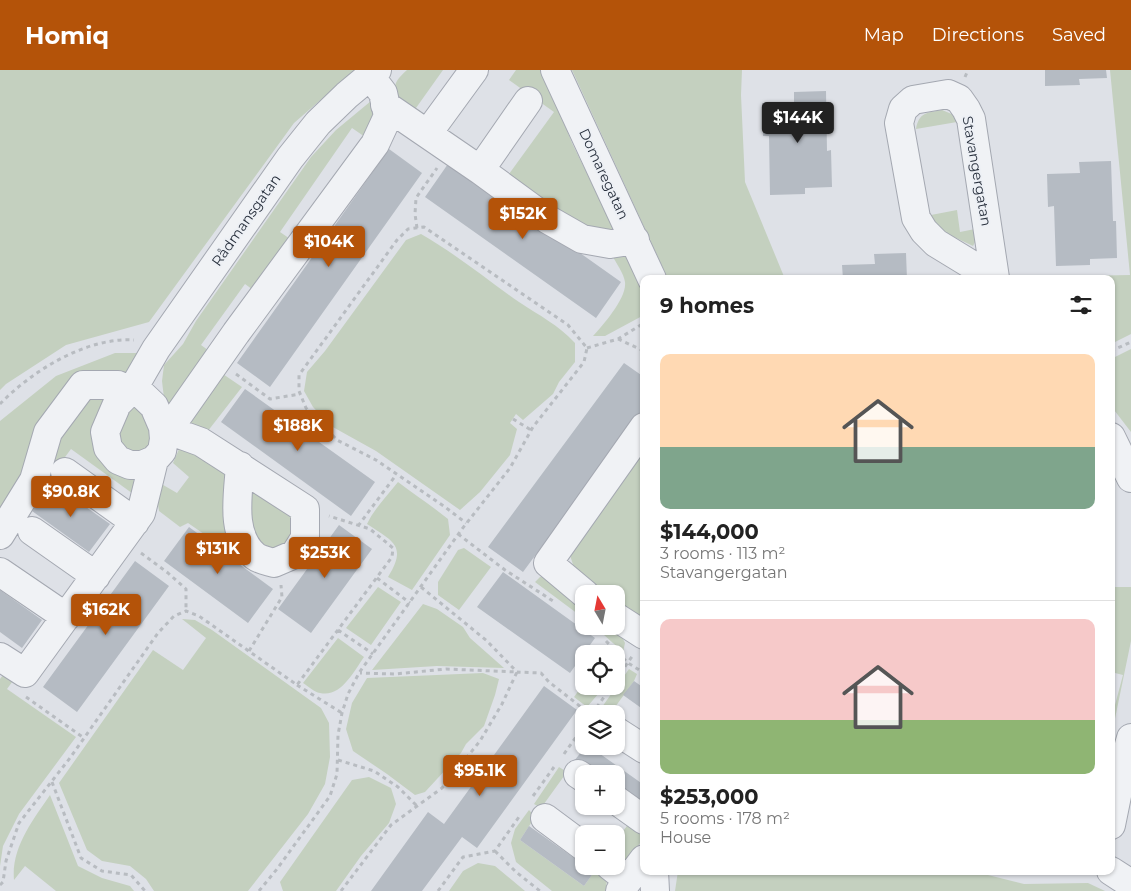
<!DOCTYPE html>
<meta charset="utf-8">
<style>
:root{--surface:#fff;--page:#f2f2f2;--text:#222;--muted:#767676;--line:#e0e0e0;--accent:#b45309}
body{margin:0;font-family:Montserrat,sans-serif;background:var(--page);color:var(--text);height:100vh;display:flex;flex-direction:column;font-size:19px;white-space:nowrap}
*{box-sizing:border-box;margin:0}
p{font-size:16px;color:var(--muted)}
.icon{flex:none;width:28px;height:28px;fill:none;stroke:currentColor;stroke-width:2;stroke-linecap:round;stroke-linejoin:round}
.map{position:relative;flex:1;overflow:hidden}
.panel{position:absolute;left:640px;top:205px;width:475px;height:600px;display:flex;flex-direction:column;background:var(--surface);border-radius:10px;box-shadow:0 1px 4px #0004}
.panel>*{flex:none}
.needle{width:32px;rotate:350deg}
.tools{position:absolute;left:575px;top:515px;display:grid;gap:10px}
.tools a{display:grid;place-items:center;width:50px;height:50px;border-radius:10px;background:var(--surface);box-shadow:0 1px 4px #0004;font-size:25px}
.price{position:absolute;translate:-50% -42px;padding:0 11px;border-radius:5px;background:var(--accent);color:#fff;font-size:16px;line-height:32px;filter:drop-shadow(0 1px 2px #0008)}
.price::after{content:'';position:absolute;left:50%;top:30px;width:15px;height:11px;margin-left:-8px;background:inherit;clip-path:polygon(0 0,100% 0,50% 100%)}
.price.active{background:#222;color:#fff}
ul{padding:0;list-style:none}
li{display:grid;align-content:center;gap:10px;height:265px;padding:0 20px}
li+li{border-top:1px solid var(--line)}
li span{display:grid;place-items:center;height:155px;border-radius:10px;color:#555}
li>.icon{margin-inline-start:auto}
span .icon{width:90px;height:90px;fill:#fffc;stroke-width:1}
li b{font-size:21px}
h2{display:flex;justify-content:space-between;align-items:center;height:60px;padding:0 20px;font-size:21px}
header{display:flex;align-items:center;gap:30px;box-sizing:border-box;height:70px;padding:0 25px;background:var(--accent);color:#fff}
header strong{font-size:24px}
nav{display:flex;gap:28px;margin-inline-start:auto;font-size:18px}
.map>svg:first-child{display:block}
.green{fill:#c4d0bf}
.building{fill:#b5bbc3}
.lines{fill:none;stroke-linecap:round;stroke-linejoin:round}
.minor-casing{stroke:#a4a8b1;stroke-width:30}
.path{stroke:#b8bcc1;stroke-width:3;stroke-dasharray:4 4;stroke-linecap:butt}
.minor{stroke:#f0f2f5;stroke-width:28}
.labels{text-anchor:middle;stroke-width:4;stroke-linejoin:round;paint-order:stroke}
.street-label{font-size:14px;fill:#28303d;stroke:#edf0f5}
</style>
<header>
<strong>Homiq</strong>
<nav><a>Map</a><a>Directions</a><a>Saved</a></nav>
</header>
<div class="map">
<svg width="1131" height="821" viewBox="0 0 1131 821">
<rect width="100%" height="100%" fill="#dee1e7"/>
<path class="green" d="M0,0H355L294,53L149,252L66,275L6,314L0,320Z
M407,0H443L416,38L431,49L396,30C393,14 395,11 407,0Z
M516,0H543L572,73L617,165L594,167L509,104L554,42L509,10Z
M572,0H742L741,25L745,112L785,209H668Z
M1110,0H1131V264L1111,274V209H1027L1025,207L1130,205Z
M371,31L376,39L368,69L352,58L280,162L296,173L260,225L245,214L201,275L216,286L173,342L164,328L162,311L164,295L183,274L196,251L311,87L336,60Z
M942,40L954,45L957,52L916,59C919,42 927,43 942,40Z
M957,140L960,162L975,159L976,170L973,176L954,167L935,156L931,145Z
M421,164C456,184 486,209 519,232C540,246 557,254 575,273V292L559,312L553,324L523,350L516,344L510,353L517,359L510,385L480,422L460,440L376,381L331,356L313,337L304,321L307,302L325,281L406,170Z
M629,179L644,210V245L605,266H593C603,255 627,228 625,212C624,203 615,192 611,183Z
M1131,279V362L1111,336V289Z
M115,283H142L111,325L118,404L138,412L136,426L71,379L0,475V351L56,306Z
M217,300L242,317L204,366L185,349Z
M136,336L153,355V375L137,386L118,374L117,364L131,337Z
M644,368V547L620,543L616,540V524H596L578,510L567,476Z
M182,372L222,393L230,413L232,472L217,473L188,453L180,457L159,441L156,421L158,412L177,423L189,407L173,393Z
M398,412C415,425 432,436 448,449L450,465L412,520L388,507C408,475 392,471 367,454C374,439 387,426 398,412Z
M249,416L295,443L294,466L281,478L264,477L251,470Z
M464,478L491,497L459,540L438,525V512L458,480Z
M546,505L584,534L582,547L535,512L540,507Z
M378,517L401,532L371,575L346,558Z
M1111,517H1131V571L1111,668V650L1123,605L1111,602Z
M423,534L437,539L463,557L470,568L504,598L437,596L372,600Z
M182,549L195,550L212,560L321,638L329,653L330,687L325,714L308,744L248,821H154L146,809L130,796L102,791L87,780L59,713L153,580L183,600L206,568Z
M594,556L617,557L625,573L623,582Z
M338,568L364,587C354,601 341,628 320,623C314,622 308,616 303,613Z
M629,599L637,604L634,611L610,644H597Z
M6,601L15,608L7,619L76,667L19,744L3,776L0,796V609Z
M483,603L499,609L495,625L484,656L466,674L461,683L425,722L415,725L387,704L353,681L346,659L352,633L367,608Z
M584,613V616H605L587,637L574,627Z
M559,697L567,702L541,738L534,734Z
M369,707L391,718L396,734L389,753L361,786L336,821H283L280,812L352,710Z
M50,725L78,796L102,808L130,816L134,821H56L25,796L14,810C11,778 33,750 50,725Z
M529,740L535,747L520,770L584,816L596,799L607,806L606,821H552L516,792L511,773L515,759Z
M629,753L644,764V768L623,795L616,791V771Z
M478,793L495,796L525,821H449L463,801Z
M678,801H972L1024,814L1088,813L1105,821H675Z"/>
<path class="building" d="M1045,0H1106L1107,8L1079,9L1080,15L1045,16Z
M826,21L827,81L831,80L832,117L805,118V124L770,125L769,66H763L762,33H794V22Z
M389,79L422,103L270,317L237,293Z
M450,91L621,212L596,248L425,127Z
M1111,91L1113,151H1116L1117,188L1090,189V195L1056,196L1054,136L1048,137L1047,104L1080,103L1079,92Z
M906,183L907,209H843L842,195L875,194L874,184Z
M624,293L644,307V338L523,502L488,477Z
M245,319L375,412L351,446L221,352Z
M52,413L110,454L89,482L32,441Z
M339,455L372,479L311,563L278,539Z
M189,457L273,519L248,553L164,491Z
M135,491L169,516L77,642L43,617Z
M503,502L595,568L570,603L477,537Z
M0,520L42,550L22,578L0,562Z
M634,611L644,618V640L623,625Z
M544,616L577,640L477,778L462,767L422,821H371L428,742L444,754Z
M586,676H589L644,715V733L616,721V704H592L574,691Z
M529,756L584,795V796L594,802L584,816L520,770Z"/>
<g class="lines">
<defs>
<path id="minor" d="M555,0L652,209
M385,35L480,100L528,31
M428,63L474,0
M480,100L547,149L582,169L610,174L635,170
M995,208L971,49L966,39L959,29L948,24L913,30L903,39L899,53L916,148L924,161L936,173L995,209
M134,317L154,336L163,357L164,369L162,381L154,390L142,395H130L118,390L108,378L105,362L117,334L134,317L156,279L290,88L318,53L347,25L377,0
M1111,367L1131,408
M240,396C238,425 230,465 255,486C260,490 268,491 274,493L295,484L305,468V439L201,372L168,360L236,263L375,74L388,46L383,23L370,6
M65,402L135,452
M32,461L96,506
M0,465L34,410L48,362L83,315H118L130,321
M0,502L66,547
M585,524L548,493L644,357
M616,547L644,565
M0,587L25,603L141,443L154,390
M616,661L644,679
M578,704L584,708
M616,730L644,750
M545,748L584,777
M1111,755L1123,696L1131,668
M610,796L628,810
M654,801L655,821
M1111,801L1131,814
M620,821L644,789"/>
</defs>
<use href="#minor" class="minor-casing"/>
<path class="path" d="M965,7L968,0
M417,158L415,144L416,128L437,98
M618,269L644,281
M587,278L618,269L644,253
M1111,281L1131,272
M236,304L270,329L300,324
M0,334C32,301 86,267 134,270
M513,349L531,360
M358,456L396,405
M458,464L505,500L553,531
M141,483L168,503L186,519V541
M377,508L410,533
M421,517L487,571L517,602L541,603L549,612L590,644
M577,547L584,552
M589,556L596,562
M338,560L373,584
M606,571L628,593L644,603
M249,581L282,527L281,515
M616,610L633,585
M297,615L342,643
M26,627L84,668
M592,644L612,616
M564,684L584,656
M338,690L374,701L398,717L417,736
M52,712L81,788L102,801L131,805L145,821
M533,726L554,697
M495,781L516,802L540,821
M0,815L3,812L6,791L19,753L70,688L158,563L174,546L186,541L199,546L297,615L392,487L393,478L370,459L329,446
M259,821L277,799L330,726L337,704L338,665L342,643L348,624L359,603L462,459L510,398L533,357L584,292L587,278L568,255L424,157L408,159L397,170L299,305V321L306,338L337,370L376,390L445,437L466,453
M341,821L391,755L442,718L480,671L502,634L517,602L446,599L395,604L360,603
M438,821L463,787L495,781L521,744"/>
<use href="#minor" class="minor"/>
</g>
<g class="labels">
<g class="street-label">
<text transform="translate(977 101) rotate(80)" y="5">Stavangergatan</text>
<text transform="translate(604 104) rotate(65)" y="5">Domaregatan</text>
<text transform="translate(246 150) rotate(-55)" y="5">Rådmansgatan</text>
</g>
</g>
</svg>
<div class="tools">
<a><svg class="needle" viewBox="-14 -14 28 28"><path d="M0-13l5 13h-10z" fill="#e53935"/><path d="M0 13l5-13h-10z" fill="#767676"/></svg></a>
<a><svg class="icon" aria-label="locate" viewBox="0 0 24 24"><circle cx="12" cy="12" r="6"/><path d="M12 2v4M12 18v4M2 12h4M18 12h4"/></svg></a>
<a><svg class="icon" aria-label="layers" viewBox="0 0 24 24"><path d="M12 4l9 5-9 5-9-5zM3 14l9 5 9-5"/></svg></a>
<a>+</a>
<a>−</a>
</div>
<b class="price active" style="left:798px;top:74px">$144K</b>
<b class="price" style="left:523px;top:170px">$152K</b>
<b class="price" style="left:329px;top:198px">$104K</b>
<b class="price" style="left:298px;top:382px">$188K</b>
<b class="price" style="left:71px;top:448px">$90.8K</b>
<b class="price" style="left:218px;top:505px">$131K</b>
<b class="price" style="left:325px;top:509px">$253K</b>
<b class="price" style="left:106px;top:566px">$162K</b>
<b class="price" style="left:480px;top:727px">$95.1K</b>
<section class="panel">
<h2>9 homes<svg class="icon" aria-label="filters" viewBox="0 0 24 24"><path d="M4 7h16M4 17h16"/><circle cx="9" cy="7" r="2"/><circle cx="15" cy="17" r="2"/></svg></h2>
<ul>
<li><span style="background:linear-gradient(#ffd9b3 60%,#7fa58c 0)"><svg class="icon" aria-label="home" viewBox="0 0 24 24"><path d="M3 11l9-7 9 7M6 9v11h12V9"/></svg></span><div><b>$144,000</b><p>3 rooms · 113 m²</p><p>Stavangergatan</p></div></li>
<li><span style="background:linear-gradient(#f6c9c9 65%,#8fb573 0)"><svg class="icon" aria-label="home" viewBox="0 0 24 24"><path d="M3 11l9-7 9 7M6 9v11h12V9"/></svg></span><div><b>$253,000</b><p>5 rooms · 178 m²</p><p>House</p></div></li>
</ul>
</section>
</div>
